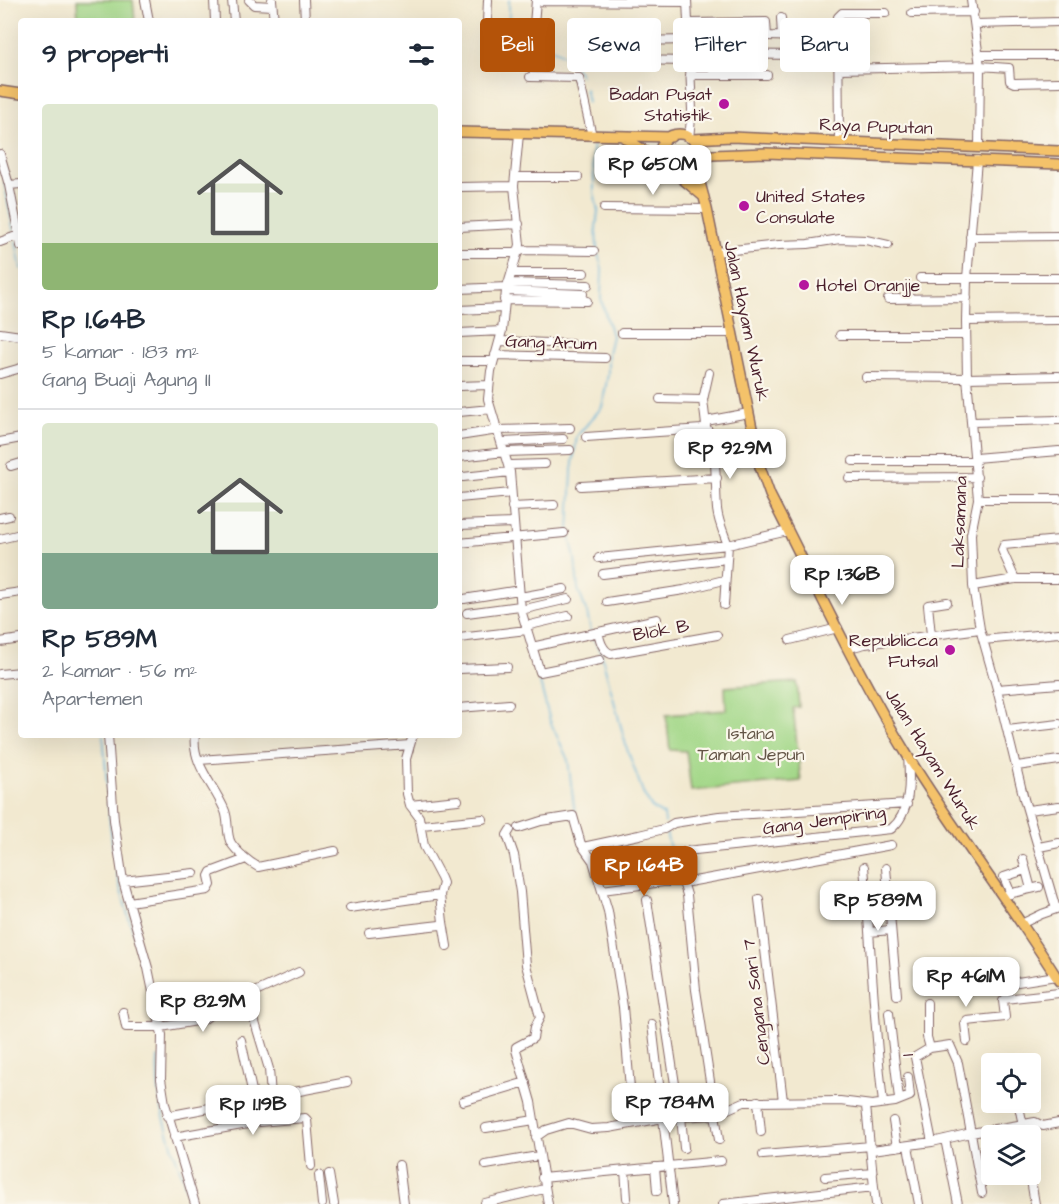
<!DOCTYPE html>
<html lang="id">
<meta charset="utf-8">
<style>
:root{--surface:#fff;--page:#f6f6f7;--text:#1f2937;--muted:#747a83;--line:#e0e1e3;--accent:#b45309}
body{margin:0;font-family:"Architects Daughter",sans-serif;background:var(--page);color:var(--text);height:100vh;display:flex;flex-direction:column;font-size:22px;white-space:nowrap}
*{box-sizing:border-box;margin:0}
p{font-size:20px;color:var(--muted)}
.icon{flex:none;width:33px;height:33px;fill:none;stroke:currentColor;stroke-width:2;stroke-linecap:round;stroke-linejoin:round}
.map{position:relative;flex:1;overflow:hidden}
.drawer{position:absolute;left:18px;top:18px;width:444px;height:720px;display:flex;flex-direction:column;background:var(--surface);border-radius:6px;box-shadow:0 6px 24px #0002}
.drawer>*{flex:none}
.banner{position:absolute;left:480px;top:18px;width:489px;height:54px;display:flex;gap:12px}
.fabs{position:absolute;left:981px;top:1053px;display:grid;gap:12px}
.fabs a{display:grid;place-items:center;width:60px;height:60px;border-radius:6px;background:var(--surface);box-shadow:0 6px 24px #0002;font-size:30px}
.price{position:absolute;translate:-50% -51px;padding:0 14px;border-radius:12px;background:#fff;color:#222;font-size:20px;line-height:39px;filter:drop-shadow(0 2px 3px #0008)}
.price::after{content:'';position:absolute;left:50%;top:36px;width:18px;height:14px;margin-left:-9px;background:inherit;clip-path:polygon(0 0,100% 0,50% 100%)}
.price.selected{background:var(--accent);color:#fff}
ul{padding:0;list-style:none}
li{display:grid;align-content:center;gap:12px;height:318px;padding:0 24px}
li+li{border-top:2px solid var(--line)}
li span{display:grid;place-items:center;height:186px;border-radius:6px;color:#555}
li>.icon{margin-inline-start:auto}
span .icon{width:108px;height:108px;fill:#fffc;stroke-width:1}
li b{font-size:26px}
h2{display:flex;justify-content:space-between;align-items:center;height:72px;padding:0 24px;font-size:26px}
.pill{padding:0 21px;border-radius:6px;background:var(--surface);box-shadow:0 6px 24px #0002;font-size:21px;line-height:54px}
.pill.selected{background:var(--accent);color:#fff}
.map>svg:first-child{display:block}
.green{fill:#a2d787;stroke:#767b59;stroke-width:1.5}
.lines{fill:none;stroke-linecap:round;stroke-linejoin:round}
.stream{stroke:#5eb0d9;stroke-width:1.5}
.minor-casing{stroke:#856665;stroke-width:10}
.major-casing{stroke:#856665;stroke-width:12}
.minor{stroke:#fff;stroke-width:8}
.major{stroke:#f4c26a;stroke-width:9}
.poi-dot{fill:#b5179e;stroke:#fbf7ec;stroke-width:2}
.labels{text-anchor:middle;stroke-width:4.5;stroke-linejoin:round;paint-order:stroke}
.poi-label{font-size:18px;fill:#4a1f2b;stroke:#fbf7ec;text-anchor:end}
.street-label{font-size:18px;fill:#4a1f2b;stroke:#fbf7ec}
.park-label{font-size:18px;fill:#645647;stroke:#fbf7ec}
</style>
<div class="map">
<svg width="1059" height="1204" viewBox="0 0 1059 1204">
<rect width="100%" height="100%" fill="#fbf7ec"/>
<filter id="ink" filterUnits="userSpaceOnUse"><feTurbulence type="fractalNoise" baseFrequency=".0167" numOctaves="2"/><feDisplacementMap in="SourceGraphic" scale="12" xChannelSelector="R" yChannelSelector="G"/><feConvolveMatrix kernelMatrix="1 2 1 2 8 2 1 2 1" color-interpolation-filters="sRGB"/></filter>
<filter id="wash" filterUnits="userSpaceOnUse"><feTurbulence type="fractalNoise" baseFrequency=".008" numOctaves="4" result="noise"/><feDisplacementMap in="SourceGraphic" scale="24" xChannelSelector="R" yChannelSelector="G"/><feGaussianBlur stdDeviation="1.35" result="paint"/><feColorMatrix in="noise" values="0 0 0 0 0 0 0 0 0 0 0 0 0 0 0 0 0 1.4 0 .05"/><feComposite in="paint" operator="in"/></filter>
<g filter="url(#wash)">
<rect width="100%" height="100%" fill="#f2e9d0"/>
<path class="green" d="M77,0H133L135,21H78Z
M797,682L799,707L793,708L801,781L691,791L686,751L670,750L666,715L726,710L725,687Z"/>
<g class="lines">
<path class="stream" d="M509,0V21L504,48L506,59L516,61L552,49C564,53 575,65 581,76
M585,89L588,102
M4,182L14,233
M16,241L21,269
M591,632L587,613L578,589L575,559L569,532L572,470L577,436L602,407L608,374V353L612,336L601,299L602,268L597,251L596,228L598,211L594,192L593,145
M592,637L601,653L627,749L644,795L652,808L664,815L665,823
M538,675L550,721L568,760L575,814
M103,735C108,784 108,835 119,883C125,906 132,928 139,951
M666,831C668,844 676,870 684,879
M140,956L145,977
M147,982L154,1013
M158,1057C154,1109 177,1155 191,1204"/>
</g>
</g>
<g filter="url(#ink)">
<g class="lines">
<defs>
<path id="minor" d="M145,0L149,21
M214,0L215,21
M232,0L234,21
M249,0L254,5L272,6
M272,0L274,21
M304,0L305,21
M687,0L692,110L689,138
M971,0L980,66L979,147
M536,1L687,2
M912,13L974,12
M781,18L782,37
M487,22L488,0
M689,23L766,22L767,36L838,38
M975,24L1059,22
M579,42L689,40
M532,49L536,0
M689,54L802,55
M979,55H1059
M628,60L690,61
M839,69L980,66L1009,68L1010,81L1014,83L1059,82
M690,75H767
M530,77L579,78L592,136
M519,134L514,186L520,245L506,291L502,331L491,371L488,399L510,472L521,610L540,672L600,660
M839,141L838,17L842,13H886
M0,154L9,185L21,246
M977,160L967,278L966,321L967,378L978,499L971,534L973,586L980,629L997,689L1024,799L1056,909
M515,177H578
M9,185L21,184
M459,187L514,186
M604,208L707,209
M459,227L519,224
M970,237L1059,236
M0,242L19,235
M715,252L779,245L808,244L840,239L866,240L888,245
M459,253H517L523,250L594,251
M512,273H584
M920,278H1059
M508,283L588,285
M459,289L507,287
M506,291L583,294
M888,299L967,298
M504,300L587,301
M459,310L503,308
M966,321L1059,320
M0,333L21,336
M459,333L502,331
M622,333H732
M840,335H966
M500,341L572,344
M495,355L605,358
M459,361H493
M0,374L21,368
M866,377L967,378L1059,376
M459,386L489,385
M660,399L703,400
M459,412L491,409
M706,421L749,413
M971,422L1059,420
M706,427C718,444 715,488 717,509C718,521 724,534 728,545L788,531
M459,436L498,430L570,428
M586,437L702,429L706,425L703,400L709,373
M0,442L21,438
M503,442L563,439
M459,457L505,452L570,450
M975,458L1059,451
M853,461H976
M509,465L545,464
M11,466L21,463
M463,477L510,472
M849,478L977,477
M581,486L717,478
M459,498L511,493
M978,499H1059
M512,507L554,505
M0,518L9,516
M459,525L513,523
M0,539L21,534
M459,543L564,533
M599,558L728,545L724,605
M603,574L726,559
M1015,579L1002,550L1004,545L1059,540
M973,586L1015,579H1059
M0,595L21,592
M520,597L564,589
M464,599L519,590
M607,602L684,590L724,580
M521,610L568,599
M467,613L520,606
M526,626L568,616
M598,632C600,640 602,650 611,654L717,635
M931,635L928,605L947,602
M459,638L527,630
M790,640L838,628
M983,640L1059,633
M0,642L21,639
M532,647L657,619
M849,648L865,644L980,629
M459,669L507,667
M0,674L21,672
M997,689L1059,684
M459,708L509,704
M1007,730L1059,724
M108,735L114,820L123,881L148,968L162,1035L161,1079L165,1104L195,1204
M195,735C191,764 215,786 225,811C229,821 226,834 231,843C237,852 249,862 258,867L335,851
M199,760L410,745
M1017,766L1059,760
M410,805L458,800
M1028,810L1059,806
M422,825L483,819
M519,828L541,821L573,816L581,844L593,861L608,911L623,1007L633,1123
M510,830L507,835L514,855L520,892L526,965L540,1017L535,1027L533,1038L516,1047V1050L531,1102L548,1204
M583,847L639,835L664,829L674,823L719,816L907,804
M1039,847L1059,843
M686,851L891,829C911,813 910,781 908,757
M1023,859L1031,889
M864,867C871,946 874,1024 883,1103
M886,868L897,995
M123,881L194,873
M683,882L687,895L696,990L719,1140
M602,890L663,882H689L891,845
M1008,894L1039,887
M1011,894L1004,877L1025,870
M759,899L783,1101
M647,900L680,1117
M129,902L208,890L211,885L209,876L211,872L246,859
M350,908L440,895
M443,922L447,946
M1021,924L1042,914L1059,908
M870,932L890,930
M369,933L440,925L443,922L440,895L443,883L441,878L424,846L419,817L410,805L407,794L406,759L413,735
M999,985L1056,976
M927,1003V1037L930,1048
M123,1012L126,1027H161L203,1020L215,1011L237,1007
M889,1013L899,1099
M652,1024L673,1204
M241,1040L254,1100
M967,1041L965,1024L967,1021L1005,1017L1003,1001L1005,999L1059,993
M271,1096L269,1069L247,996L299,972
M463,1101L526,1082
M758,1101L761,1132
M1018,1102L1023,1125
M167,1116L347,1082
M681,1117L684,1148
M893,1121L897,1147
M486,1128L534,1120
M174,1137L259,1122L305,1118L307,1120L311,1166
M536,1137L546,1130L569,1123L591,1129L609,1128L663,1118L714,1115L744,1102L840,1101L872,1105L895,1102L910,1096L908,1077
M945,1139L958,1204
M932,1142L915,1057L930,1048L950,1045L958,1063L982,1193
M908,1146L919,1204
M872,1150L932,1142L971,1133L1035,1122L1043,1126L1059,1123
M763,1155L871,1146
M399,1165L404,1204
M486,1165L538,1156
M655,1167L657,1191
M625,1170L627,1198
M329,1174L334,1204
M1030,1174L1035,1204
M319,1175L322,1204
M825,1177L873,1173
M542,1178L721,1161
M874,1187L876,1204
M485,1203L544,1189
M723,1204L874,1187L866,1106"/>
<path id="major" d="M0,91L21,94
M459,132L671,137
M660 153a19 19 0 1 1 38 0a19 19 0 1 1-38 0Z
M623,137L662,161
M692,139L732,137L1059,151
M697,160L712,155L766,153L1059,164
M695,164L707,209L760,467L770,495C815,583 857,674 909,758C956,834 1012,905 1059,981
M674,172L704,197"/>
</defs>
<use href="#minor" class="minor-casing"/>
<use href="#major" class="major-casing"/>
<use href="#minor" class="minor"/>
<use href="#major" class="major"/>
</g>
</g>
<g class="poi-dot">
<circle cx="724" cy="104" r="6"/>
<circle cx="744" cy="206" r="6"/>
<circle cx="804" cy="285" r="6"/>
<circle cx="950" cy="650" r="6"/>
</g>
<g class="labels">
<g class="poi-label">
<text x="712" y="100">Badan Pusat<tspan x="712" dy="21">Statistik</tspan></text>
<text x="756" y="202" text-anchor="start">United States<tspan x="756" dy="21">Consulate</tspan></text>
<text x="816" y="291" text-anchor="start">Hotel Oranjje</text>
<text x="938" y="646">Republicca<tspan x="938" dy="21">Futsal</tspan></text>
</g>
<g class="street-label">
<text transform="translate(876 126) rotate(2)" y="6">Raya Puputan</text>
<text transform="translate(747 321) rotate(78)" y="6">Jalan Hayam Wuruk</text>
<text transform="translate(551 342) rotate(2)" y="6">Gang Arum</text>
<text transform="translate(959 522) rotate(-88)" y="6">Laksamana</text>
<text transform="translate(661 630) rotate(-10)" y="6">Blok B</text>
<text transform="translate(933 759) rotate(58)" y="6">Jalan Hayam Wuruk</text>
<text transform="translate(824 820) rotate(-8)" y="6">Gang Jempiring</text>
<text transform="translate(756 1002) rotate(-97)" y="6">Cengana Sari 7</text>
<text transform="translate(909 1055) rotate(83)" y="6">1</text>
</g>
<g class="park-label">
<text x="751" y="739">Istana<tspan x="751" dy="21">Taman Jepun</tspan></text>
</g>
</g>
</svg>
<div class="fabs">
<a><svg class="icon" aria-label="locate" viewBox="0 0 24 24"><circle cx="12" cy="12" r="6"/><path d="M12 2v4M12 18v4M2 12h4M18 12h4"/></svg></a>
<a><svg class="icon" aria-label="layers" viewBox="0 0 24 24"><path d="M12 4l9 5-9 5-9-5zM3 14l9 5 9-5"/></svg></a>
</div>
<b class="price" style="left:653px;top:196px">Rp 650M</b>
<b class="price" style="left:730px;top:480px">Rp 929M</b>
<b class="price" style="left:842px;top:606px">Rp 1.36B</b>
<b class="price selected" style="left:644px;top:897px">Rp 1.64B</b>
<b class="price" style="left:878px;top:932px">Rp 589M</b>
<b class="price" style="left:966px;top:1008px">Rp 461M</b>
<b class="price" style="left:203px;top:1033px">Rp 829M</b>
<b class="price" style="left:670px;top:1134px">Rp 784M</b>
<b class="price" style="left:253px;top:1136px">Rp 1.19B</b>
<div class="banner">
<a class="pill selected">Beli</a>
<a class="pill">Sewa</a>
<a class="pill">Filter</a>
<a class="pill">Baru</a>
</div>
<section class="drawer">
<h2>9 properti<svg class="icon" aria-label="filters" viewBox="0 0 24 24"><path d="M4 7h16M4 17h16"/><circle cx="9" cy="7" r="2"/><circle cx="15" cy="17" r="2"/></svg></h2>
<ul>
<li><span style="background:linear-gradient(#dfe7d0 75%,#8fb573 0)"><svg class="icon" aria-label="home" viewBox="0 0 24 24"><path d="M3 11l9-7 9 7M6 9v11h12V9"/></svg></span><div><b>Rp 1.64B</b><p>5 kamar · 183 m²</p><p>Gang Buaji Agung II</p></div></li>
<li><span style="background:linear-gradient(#dfe7d0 70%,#7fa58c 0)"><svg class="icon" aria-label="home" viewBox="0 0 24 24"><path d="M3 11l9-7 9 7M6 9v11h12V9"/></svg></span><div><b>Rp 589M</b><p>2 kamar · 56 m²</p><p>Apartemen</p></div></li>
</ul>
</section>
</div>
